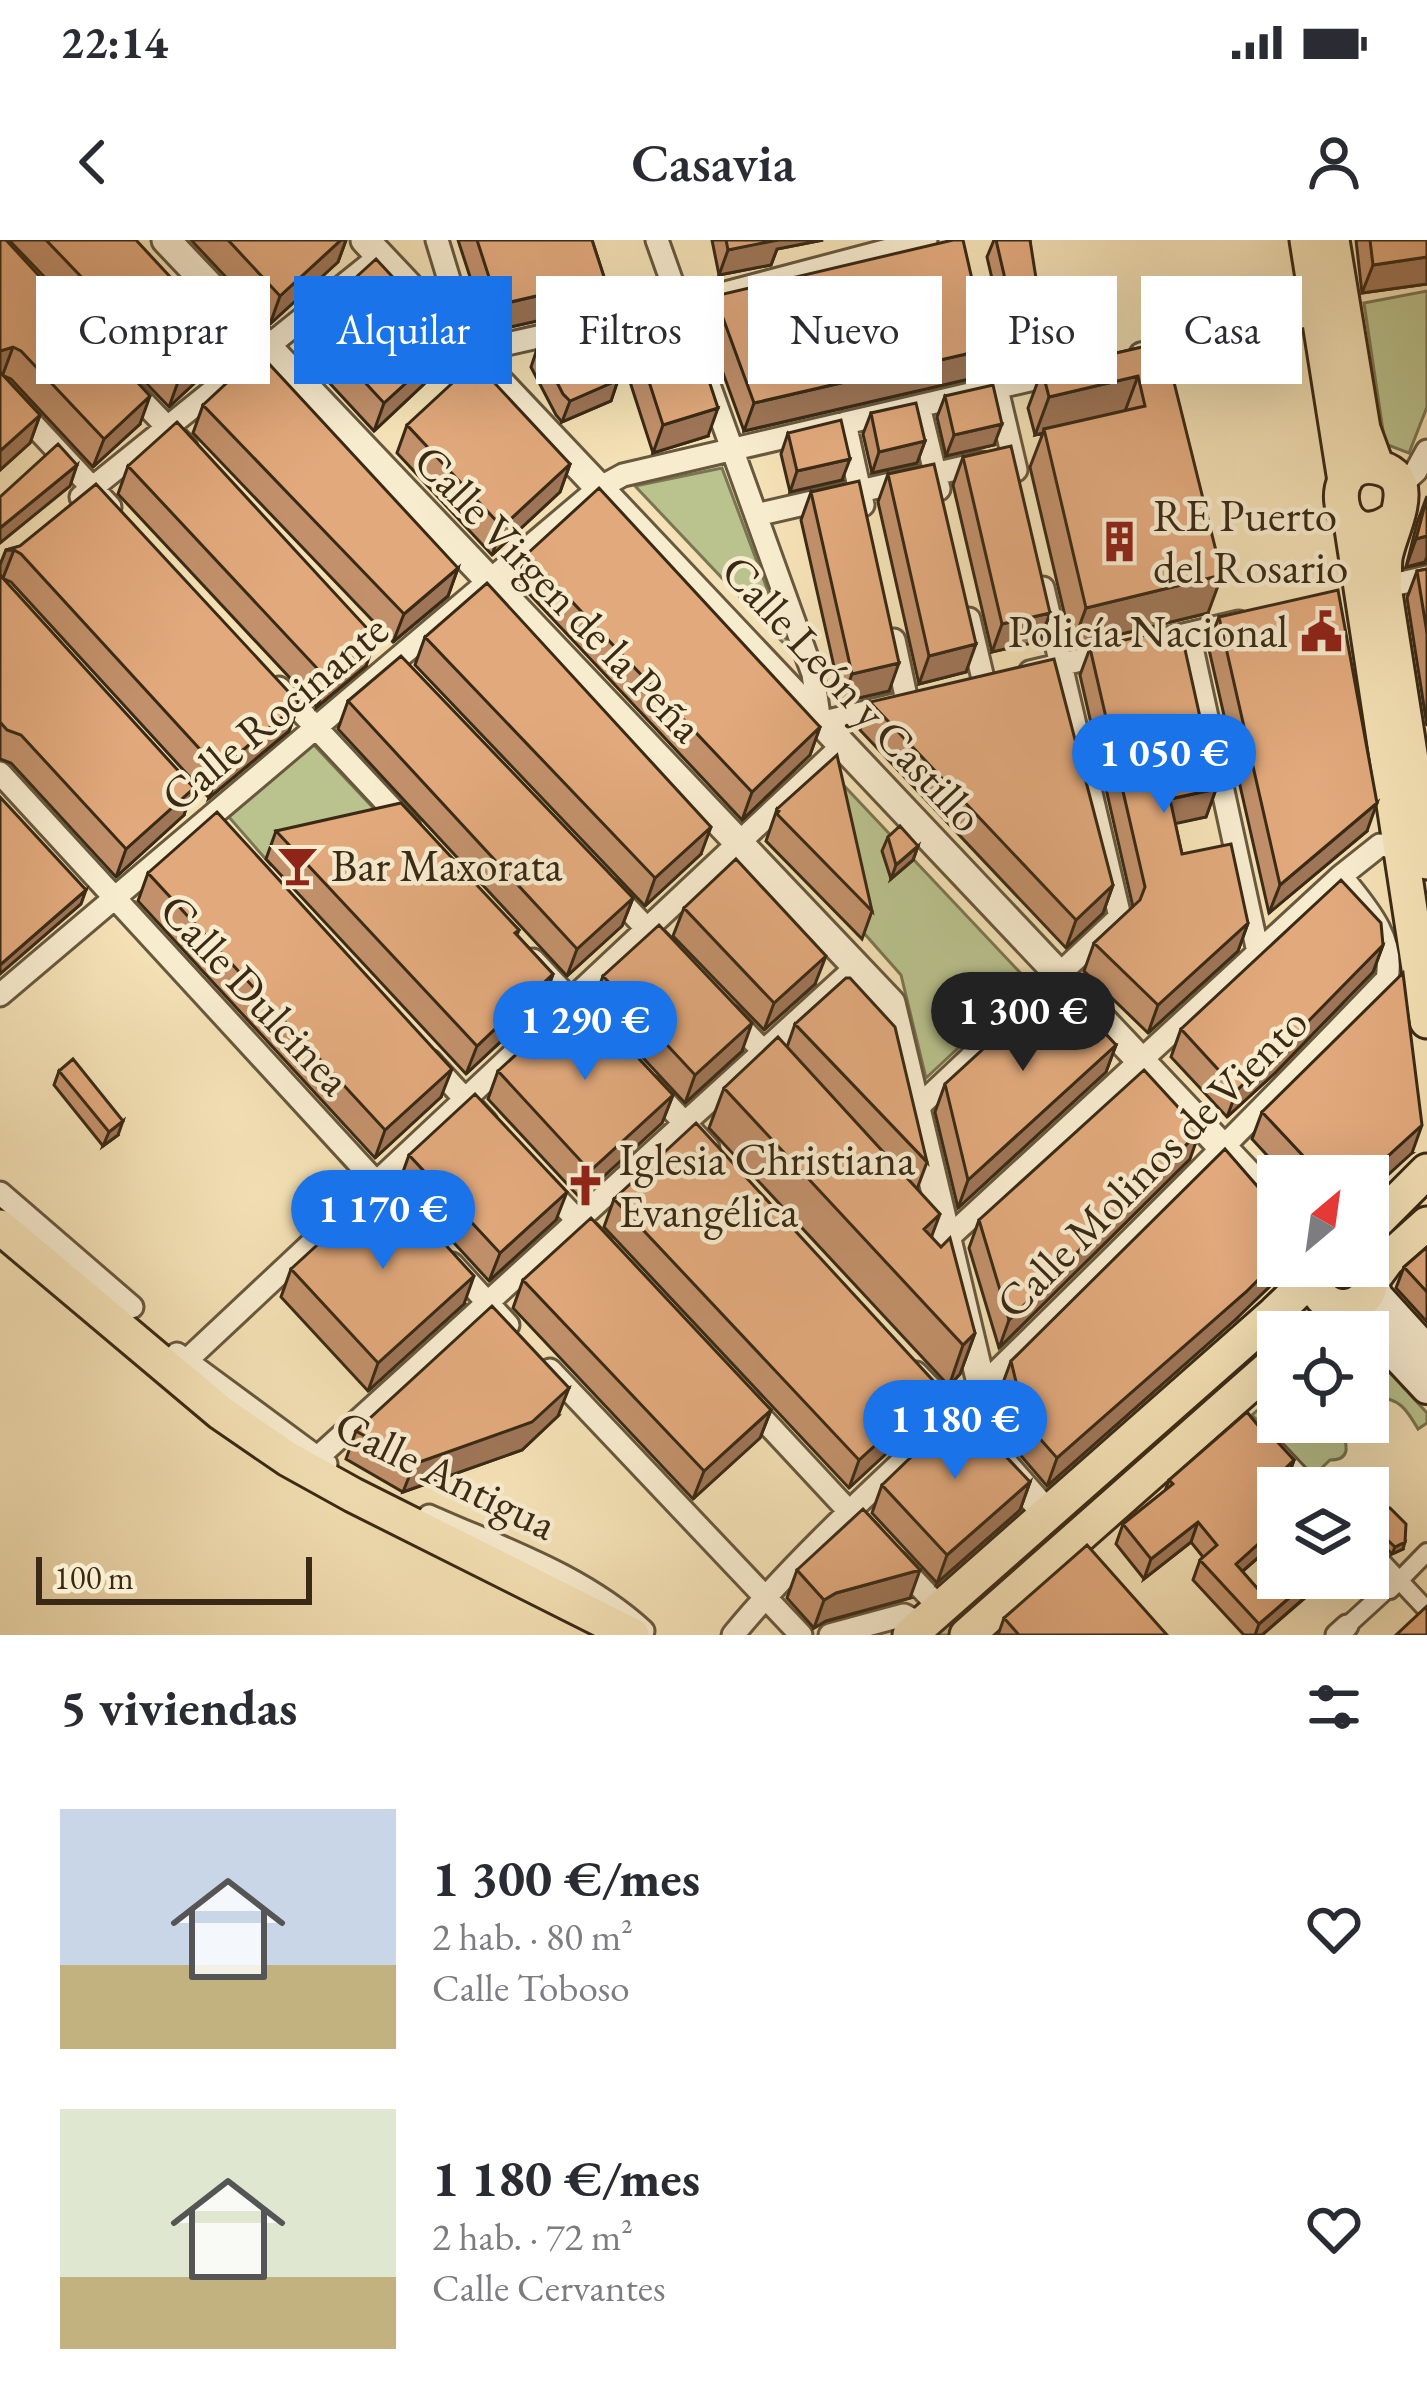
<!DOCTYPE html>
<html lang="es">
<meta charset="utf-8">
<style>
:root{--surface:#fff;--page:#f7f7f7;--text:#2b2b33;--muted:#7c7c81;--accent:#1a73e8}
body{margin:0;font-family:"EB Garamond",serif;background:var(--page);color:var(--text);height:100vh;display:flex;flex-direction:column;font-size:45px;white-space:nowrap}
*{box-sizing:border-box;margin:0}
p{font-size:39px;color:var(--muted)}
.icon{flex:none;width:66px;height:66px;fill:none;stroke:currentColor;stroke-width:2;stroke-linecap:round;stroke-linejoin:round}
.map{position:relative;height:1395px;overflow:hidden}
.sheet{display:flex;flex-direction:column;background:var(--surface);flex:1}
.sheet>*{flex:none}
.top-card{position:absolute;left:36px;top:36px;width:1356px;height:108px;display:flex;gap:24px}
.needle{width:78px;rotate:29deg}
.fabs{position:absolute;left:1257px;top:915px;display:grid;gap:24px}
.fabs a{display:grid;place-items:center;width:132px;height:132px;border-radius:0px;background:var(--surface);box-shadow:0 12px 48px #0002;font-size:60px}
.scale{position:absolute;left:36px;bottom:30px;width:276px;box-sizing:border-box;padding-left:12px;border:6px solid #3a2a15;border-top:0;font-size:33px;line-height:42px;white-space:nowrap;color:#3a2a15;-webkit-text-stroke:9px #f8eccf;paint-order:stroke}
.price{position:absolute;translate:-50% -102px;padding:0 27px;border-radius:42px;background:var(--accent);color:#fff;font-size:39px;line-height:78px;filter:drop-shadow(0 3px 6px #0008)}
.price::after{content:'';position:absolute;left:50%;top:72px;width:36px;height:27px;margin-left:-18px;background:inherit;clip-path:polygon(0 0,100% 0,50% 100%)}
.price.selected{background:#222;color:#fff}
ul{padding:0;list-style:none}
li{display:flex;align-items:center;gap:36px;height:300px;padding:0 60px}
li span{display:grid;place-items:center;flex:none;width:336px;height:240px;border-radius:0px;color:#555}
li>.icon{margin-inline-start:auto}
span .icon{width:144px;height:144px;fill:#fffc;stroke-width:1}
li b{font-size:51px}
h2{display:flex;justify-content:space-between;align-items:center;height:144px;padding:0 60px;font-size:51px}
.pill{padding:0 42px;border-radius:0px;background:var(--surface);box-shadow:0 12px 48px #0002;font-size:42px;line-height:108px}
.pill.selected{background:var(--accent);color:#fff}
.status{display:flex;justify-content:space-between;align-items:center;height:84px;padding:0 60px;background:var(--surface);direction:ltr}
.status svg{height:33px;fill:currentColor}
header{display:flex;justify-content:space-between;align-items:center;height:156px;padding:0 60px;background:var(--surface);font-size:54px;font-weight:600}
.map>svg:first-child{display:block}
.green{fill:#bac38e;stroke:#7a7652;stroke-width:3}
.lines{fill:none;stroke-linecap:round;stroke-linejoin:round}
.pedestrian-casing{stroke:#68583d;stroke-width:22}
.minor-casing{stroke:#68583d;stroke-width:27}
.tertiary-casing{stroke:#68583d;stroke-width:33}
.secondary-casing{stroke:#3a2a15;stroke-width:36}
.primary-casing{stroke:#3a2a15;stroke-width:39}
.pedestrian{stroke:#f8eccf;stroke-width:16}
.minor{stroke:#f8eccf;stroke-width:21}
.tertiary{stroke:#f8eccf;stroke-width:27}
.secondary{stroke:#f8eccf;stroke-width:30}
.primary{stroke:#f4e1b5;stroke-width:33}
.wall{fill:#c2916b;stroke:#3a2a15;stroke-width:3}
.shaded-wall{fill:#9e7657;stroke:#3a2a15;stroke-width:3}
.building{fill:#e1a97c;stroke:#3a2a15;stroke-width:3}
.labels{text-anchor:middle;stroke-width:9;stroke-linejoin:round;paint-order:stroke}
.poi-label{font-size:45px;fill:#3a2a15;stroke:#f8eccf;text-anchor:start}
.street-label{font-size:45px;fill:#3a2a15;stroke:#f8eccf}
</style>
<div class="status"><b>22:14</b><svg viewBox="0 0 49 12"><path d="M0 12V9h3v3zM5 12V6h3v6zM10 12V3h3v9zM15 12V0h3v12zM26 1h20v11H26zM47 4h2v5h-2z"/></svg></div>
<header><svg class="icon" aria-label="back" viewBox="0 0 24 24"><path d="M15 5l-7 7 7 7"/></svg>Casavia<svg class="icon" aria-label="person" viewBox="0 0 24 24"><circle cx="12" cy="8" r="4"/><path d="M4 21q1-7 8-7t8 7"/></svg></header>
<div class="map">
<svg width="1427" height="1395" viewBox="0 0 1427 1395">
<rect width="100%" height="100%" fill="#f4e1b5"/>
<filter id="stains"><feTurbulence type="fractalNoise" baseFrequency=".00167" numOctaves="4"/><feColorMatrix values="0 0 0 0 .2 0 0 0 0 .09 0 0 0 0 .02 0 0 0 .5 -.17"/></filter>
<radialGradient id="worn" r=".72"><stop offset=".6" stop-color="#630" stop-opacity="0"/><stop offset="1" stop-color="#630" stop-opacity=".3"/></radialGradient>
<path class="green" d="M1427,51V167L1409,213L1385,204L1364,63Z
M722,228L790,410L635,246Z
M313,504L395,591L272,618L270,624L228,576Z
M834,535L1029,742L926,838L901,735L863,692Z
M1307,1057L1321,1072L1297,1092H1278V1109L951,1395H921Z
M1368,1109L1427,1173V1183L1418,1189C1407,1170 1399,1157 1376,1158V1164L1368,1168Z
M1278,1152V1182H1355L1354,1190L1343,1191C1347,1206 1351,1220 1330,1220L1311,1238L1252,1175Z"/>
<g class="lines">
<defs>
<path id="pedestrian" d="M1276,1210L1312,1248
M1368,1307L1427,1370
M1390,1350L1427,1312
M1347,1386L1382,1354"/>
<path id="minor" d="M437,0L471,112L680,65L926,0
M657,0L689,90
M982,85L1016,230
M1141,114L1318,73
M708,142L813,434L820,483L895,465
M129,147L186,207
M0,149L110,267
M919,166L939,249
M845,183L863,265
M1400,246L1416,231L1427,211
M81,257L380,16
M756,275L982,223
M1384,347L1427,337
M969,379L984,443
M1189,394L1258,712
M894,400L907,461
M1158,401L1239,382
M1030,432L1110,413
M279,448L409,587
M0,533L398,966
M610,650L667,710
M533,720L589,780
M0,755L599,248L623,235L1064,132
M730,776L783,832
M430,821L486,882
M651,847L708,908
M916,869L1120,677L1043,348
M544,945L601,1005
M0,953L132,1067
M947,999L1341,636L1380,605L1399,608
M452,1024L508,1085
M177,1114L326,1224
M186,1121L842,506
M550,1130L801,1395
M916,1133L974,1193
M749,1164L871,1295
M317,1218L855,728
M429,1276C503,1309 582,1335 643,1391
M897,1322L942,1370
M733,1395C809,1303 901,1225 986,1142C1122,1009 1256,876 1387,739C1395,698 1365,666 1341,636
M830,1395L904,1375L923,1385
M1337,1395L1347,1386"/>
<path id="tertiary" d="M166,0L891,763L999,1219L1048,1275
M365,0L1278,966"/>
<path id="secondary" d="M1372,1043L1377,1056L1427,1111
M1346,1067L1369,1086L1427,1148"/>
<path id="primary" d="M1307,0L1345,241
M1332,0L1363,189L1377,227
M1394,279C1334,322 1320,212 1380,228C1422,239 1389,291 1385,318C1384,327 1385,337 1384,347L1427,622
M1351,282L1427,781
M0,987L221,1173L288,1219L353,1255L632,1395
M1368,990L1427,931
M1316,1026C1304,1084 1389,1077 1368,1022
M1373,1039L1387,1020L1427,984
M910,1395L1275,1073L1303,1046L1315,1028
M967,1395L1278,1120"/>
</defs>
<use href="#pedestrian" class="pedestrian-casing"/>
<use href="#minor" class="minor-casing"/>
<use href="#tertiary" class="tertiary-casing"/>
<use href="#secondary" class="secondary-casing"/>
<use href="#primary" class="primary-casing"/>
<use href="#pedestrian" class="pedestrian"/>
<use href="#minor" class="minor"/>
<use href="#tertiary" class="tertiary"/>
<use href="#secondary" class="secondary"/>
<use href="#primary" class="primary"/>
</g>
<path class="wall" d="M0,0L140,184L93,227L11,139L2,135L40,175L30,203L0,230Z
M9,0H136L215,124L169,167Z
M191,0H346L338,22L270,84Z
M458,0H592L605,40L595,68L488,92Z
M712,0H823L777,9L771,25L719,35Z
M994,0H1030L1038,123L1013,129L987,17Z
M1356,0H1427V44L1362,53Z
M715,56L988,109L978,137L744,191L705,83Z
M308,81L441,128L374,191L298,109Z
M630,83L708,196L653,213L620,111Z
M1164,102L1208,373L1072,406L1030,227L1043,193L1035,195L1028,168L1042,130Z
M538,106L618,140L611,161L562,182L556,175L531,127Z
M945,156L994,205L946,216L937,177Z
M203,165L458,328L448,356L393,402L193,193Z
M871,173L925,201L917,223L872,233L863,194Z
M407,185L570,224L560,252L492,315L397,213Z
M788,193L842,240L790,252L781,214Z
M963,217L1050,373L1040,401L992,412L953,245Z
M128,226L366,426L317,467L118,254Z
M888,234L966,432L919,444L878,262Z
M811,252L889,451L842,462L801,280Z
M1427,256V323L1406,327L1417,283Z
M20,306L299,463L289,491L209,558L11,342L2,338L184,575L116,637L11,523L0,519V325L6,310Z
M527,314L820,487L810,515L742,580L517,341Z
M1427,329V486L1407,358L1417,331Z
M1219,377L1367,591L1269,673L1208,405Z
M425,397L701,614L645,666L415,425Z
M1090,408L1216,549L1206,577L1175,583L1182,614L1248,683L1238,711L1148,793L1084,731L1094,703L1133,667L1080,435Z
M348,461L633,658L622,686L567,736L338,489Z
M870,462L1113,645L1103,673L1066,708L860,490Z
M777,569L872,671L862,699L766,601Z
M276,591L451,625L519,690L517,695L553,734L543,762L466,834L266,619Z
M888,597L918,606L913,620L891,639L882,611Z
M148,633L441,857L375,918L138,661Z
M684,668L815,744L764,790L673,696Z
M1383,705L1373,732L1275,833L1227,877L1171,817L1181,789Z
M603,736L742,811L685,863L593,764Z
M795,784L927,922L917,949L932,997L975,1093L960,1134L949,1146L709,888L724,848L787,807Z
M1116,805L1106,832L958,968L935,872L945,844Z
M59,831L118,895L103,906L54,845Z
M498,831L673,855L662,883L580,958L488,859Z
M1262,872L1412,913L1368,936H1286L1252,899Z
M409,915L556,980L489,1041L399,943Z
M1190,919L999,1108L969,1008L979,980Z
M614,959L929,1174L849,1248L604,987Z
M1427,1007V1082L1396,1048L1404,1027Z
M291,1029L464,1064L368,1151L281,1057Z
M523,1040L771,1170L760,1198L693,1259L513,1068Z
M1235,1080L1047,1246L1016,1210L1001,1148L1011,1121Z
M558,1176L522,1210L403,1252L346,1219L356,1191Z
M1269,1199L1294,1220L1287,1240L1276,1251L1278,1253V1318L1269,1308L1242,1332L1265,1357L1327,1339L1262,1395H1244L1193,1340L1200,1320L1203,1317L1191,1302L1144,1339L1116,1304L1123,1284L1165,1251L1169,1240Z
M1030,1242L1020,1270L937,1343L872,1273L882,1245Z
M1375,1268L1403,1309L1392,1314L1373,1295L1372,1275Z
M797,1330L910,1358L826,1381L814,1388L787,1358Z
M1004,1378L1167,1395H998Z"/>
<path class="shaded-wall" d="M341,0H346L338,22L270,84L280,56Z
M772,0H823L777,9L771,25L719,35L728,10Z
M1427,17V44L1362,53L1373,25Z
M605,40L595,68L488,92L498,65Z
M225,96L215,124L169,167L179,139Z
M452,101L441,128L374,191L384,163Z
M1046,102L1038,123L1013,129L1021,108Z
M13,107L3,134L0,135V111Z
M988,109L978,137L744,191L754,163Z
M1138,136L1124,174L1044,189L1043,193L1035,195L1049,157Z
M618,140L611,161L562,182L570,161Z
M150,156L140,184L93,227L104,199Z
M718,168L708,196L653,213L663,185Z
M40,175L30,203L0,230V211Z
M1002,184L994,205L946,216L954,195Z
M925,201L917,223L872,233L879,212Z
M850,219L842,240L790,252L797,231Z
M570,224L560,252L492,315L502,287Z
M77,225L70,246L0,303V288Z
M1427,296V316L1425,322L1406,327L1416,299Z
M6,310H14L3,338H0V325Z
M458,328L448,356L393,402L404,374Z
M1222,335L1208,373L1072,406L1086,368Z
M1050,373L1040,401L992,412L1002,384Z
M376,398L366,426L317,467L327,439Z
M976,404L966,432L919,444L929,416Z
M899,423L889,451L842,462L852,434Z
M299,463L289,491L209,558L219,530Z
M820,487L810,515L742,580L752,552Z
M194,548L184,575L116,637L126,609Z
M1216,549L1206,577L1160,587L1170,559Z
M1377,563L1367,591L1269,673L1280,645Z
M711,587L701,614L645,666L655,638Z
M918,606L913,620L891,639L896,625Z
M1113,645L1103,673L1066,708L1076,680Z
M86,650L81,664L0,734V725Z
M633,658L622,686L567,736L577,709Z
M1248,683L1238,711L1148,793L1158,765Z
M1383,705L1373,732L1275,833L1227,877L1237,850Z
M826,716L815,744L764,790L774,763Z
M553,734L543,762L466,834L477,806Z
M752,783L742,811L685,863L695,835Z
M1116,805L1106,832L958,968L968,940Z
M452,829L441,857L375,918L385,890Z
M673,855L662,883L580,958L590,931Z
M123,881L118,895L103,906L109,892Z
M1422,885L1412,913L1368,953V936H1366Z
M1200,891L1190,919L999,1108L1009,1080Z
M567,952L556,980L489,1041L500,1013Z
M940,974L925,1014L924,989Z
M1278,1020V1026H1291L1235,1080L1047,1246L1057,1218Z
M474,1036L464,1064L368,1151L378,1123Z
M975,1093L960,1134L949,1146L963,1105Z
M939,1147L929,1174L849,1248L859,1220Z
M569,1148L558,1176L522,1210L403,1252L414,1224Z
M771,1170L760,1198L693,1259L704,1231Z
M1294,1220L1287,1240L1263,1263L1270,1243Z
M1030,1242L1020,1270L937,1343L947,1315Z
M1198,1282L1191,1302L1144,1339L1151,1319Z
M1276,1288L1269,1308L1228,1344L1236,1324Z
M1405,1302L1403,1309L1392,1314L1395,1307Z
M920,1330L910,1358L826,1381L814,1388L824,1360L836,1353Z
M1312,1338H1327L1262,1395H1255L1259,1384Z"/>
<path class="building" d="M0,0H6L150,156L104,199L21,111L13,107L0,111Z
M46,0H136L225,96L179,139Z
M228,0H341L280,56Z
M477,0H592L605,40L498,65Z
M726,0H778L728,10Z
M953,0H963L988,109L754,163L715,56Z
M996,0H1030L1046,102L1021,108Z
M1370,0H1427V17L1373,25Z
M376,19L452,101L384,163L308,81Z
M684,65L718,168L663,185L630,83Z
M597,91L618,140L570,161L563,154L538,106Z
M1164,102L1222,335L1086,368L1044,189L1145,166L1138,136L1049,157L1042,130Z
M259,113L458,328L404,374L203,165Z
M475,122L570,224L502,287L407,185Z
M0,132L40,175L0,211Z
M993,145L1002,184L954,195L945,156Z
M916,163L925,201L879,212L871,173Z
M841,180L850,219L797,231L788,193Z
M177,182L376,398L327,439L128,226Z
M58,204L77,225L0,288V257Z
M1011,206L1050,373L1002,384L963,217Z
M934,224L976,404L929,416L888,234Z
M859,241L899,423L852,434L811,252Z
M96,244L299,463L219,530L21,314L14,310H6L20,306Z
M599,248L820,487L752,552L527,314Z
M1427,257V296L1416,299Z
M1427,329V393L1417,331Z
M0,335L194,548L126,609L21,495L7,490L0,482Z
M487,343L711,587L655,638L425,397Z
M1338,350L1377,563L1280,645L1219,377Z
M1180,387L1216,549L1170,559L1182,614L1231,604L1248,683L1158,765L1094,703L1140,660L1145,647L1090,408Z
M401,416L633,658L577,709L348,461Z
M1054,419L1113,645L1076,680L870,462Z
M837,515L872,671L777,574L779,571L777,569Z
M0,557L86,650L0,725Z
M401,563L453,619L449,623L459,633L469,644L473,641L519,690L515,693L553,734L477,806L276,591Z
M217,572L452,829L385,890L148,633Z
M900,586L918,606L896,625L888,597Z
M736,619L826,716L774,763L684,668Z
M1341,640L1381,683L1383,705L1285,805L1237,850L1181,789Z
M659,685L752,783L695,835L603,736Z
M1403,733L1422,885L1366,936H1322L1262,872Z
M846,738H850L895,787L927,922L795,784Z
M1057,741L1116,805L968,940L945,844Z
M580,756L673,855L590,931L498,831Z
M778,797L940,974L924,989L941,1007L950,998L975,1093L963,1105L724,848Z
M73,819L123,881L109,892L59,831Z
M1144,830L1200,891L1009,1080L979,980Z
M475,854L567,952L500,1013L409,915Z
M696,883L939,1147L859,1220L614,959Z
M1225,909L1278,970V1020L1246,1052L1057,1218L1026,1183L1011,1121Z
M387,941L474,1036L378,1123L291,1029Z
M591,978L771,1170L704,1231L523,1040Z
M1427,1007V1052L1404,1027Z
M492,1066L569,1148L532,1182L414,1224L356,1191Z
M961,1169L1030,1242L947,1315L882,1245Z
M1247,1172L1269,1199L1272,1196L1294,1220L1270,1243L1278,1253V1290L1276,1288L1236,1324L1265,1357L1286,1338H1312L1259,1384L1200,1320L1217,1305L1198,1282L1151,1319L1123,1284L1173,1244L1169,1240Z
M1375,1268H1390L1406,1284L1405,1302L1395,1307L1375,1288Z
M863,1269L920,1330L836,1353L824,1360L797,1330Z
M1087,1305L1167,1395H1019L1004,1378Z
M1427,1366V1395H1396Z"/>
<defs>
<symbol id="building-bare" viewBox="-9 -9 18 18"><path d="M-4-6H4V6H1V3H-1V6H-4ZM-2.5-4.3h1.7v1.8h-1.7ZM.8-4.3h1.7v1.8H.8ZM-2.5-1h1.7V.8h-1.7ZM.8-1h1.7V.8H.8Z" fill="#8f2418" stroke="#f8eccf" stroke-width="2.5" paint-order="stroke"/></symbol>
<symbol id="civic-bare" viewBox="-9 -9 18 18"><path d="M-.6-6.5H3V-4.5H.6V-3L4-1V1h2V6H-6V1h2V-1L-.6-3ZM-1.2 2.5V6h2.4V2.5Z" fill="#8f2418" stroke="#f8eccf" stroke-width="2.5" paint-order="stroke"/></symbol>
<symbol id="bar-bare" viewBox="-9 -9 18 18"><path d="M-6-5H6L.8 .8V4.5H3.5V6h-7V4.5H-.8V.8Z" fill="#8f2418" stroke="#f8eccf" stroke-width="2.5" paint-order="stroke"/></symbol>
<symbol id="church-bare" viewBox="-9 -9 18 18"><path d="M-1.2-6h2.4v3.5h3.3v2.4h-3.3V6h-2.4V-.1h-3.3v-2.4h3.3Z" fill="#8f2418" stroke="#f8eccf" stroke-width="2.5" paint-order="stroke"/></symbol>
</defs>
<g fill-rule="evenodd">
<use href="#building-bare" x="1090" y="272" width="59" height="59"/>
<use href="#civic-bare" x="1292" y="362" width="59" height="59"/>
<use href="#bar-bare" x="268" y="596" width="59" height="59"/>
<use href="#church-bare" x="556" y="916" width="59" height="59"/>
</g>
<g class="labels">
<g class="poi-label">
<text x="1153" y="291">RE Puerto<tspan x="1153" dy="52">del Rosario</tspan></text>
<text x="1288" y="407" text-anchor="end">Policía Nacional</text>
<text x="331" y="641">Bar Maxorata</text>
<text x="619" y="935">Iglesia Christiana<tspan x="619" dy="52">Evangélica</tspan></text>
</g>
<g class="street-label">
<text transform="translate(559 353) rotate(46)" y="16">Calle Virgen de la Peña</text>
<text transform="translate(853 453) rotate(47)" y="16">Calle León y Castillo</text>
<text transform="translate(274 472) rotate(-40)" y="16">Calle Rocinante</text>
<text transform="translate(256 754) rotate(47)" y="16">Calle Dulcinea</text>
<text transform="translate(1151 922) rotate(-45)" y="16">Calle Molinos de Viento</text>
<text transform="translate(446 1234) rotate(26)" y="16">Calle Antigua</text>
</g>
</g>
<rect width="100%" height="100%" filter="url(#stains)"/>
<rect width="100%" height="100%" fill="url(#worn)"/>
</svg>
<div class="fabs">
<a><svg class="needle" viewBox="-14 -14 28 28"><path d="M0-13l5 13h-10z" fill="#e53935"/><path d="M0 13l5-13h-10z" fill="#7c7c81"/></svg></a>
<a><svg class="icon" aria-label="locate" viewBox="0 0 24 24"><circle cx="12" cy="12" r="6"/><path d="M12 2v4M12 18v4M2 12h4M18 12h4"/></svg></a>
<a><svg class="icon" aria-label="layers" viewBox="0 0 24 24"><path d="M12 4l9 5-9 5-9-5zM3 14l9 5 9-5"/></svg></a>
</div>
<div class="scale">100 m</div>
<b class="price" style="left:1164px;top:576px">1 050 €</b>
<b class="price selected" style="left:1023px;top:834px">1 300 €</b>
<b class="price" style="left:585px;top:843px">1 290 €</b>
<b class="price" style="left:383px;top:1032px">1 170 €</b>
<b class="price" style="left:955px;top:1242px">1 180 €</b>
<div class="top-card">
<a class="pill">Comprar</a>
<a class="pill selected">Alquilar</a>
<a class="pill">Filtros</a>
<a class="pill">Nuevo</a>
<a class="pill">Piso</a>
<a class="pill">Casa</a>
</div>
</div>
<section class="sheet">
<h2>5 viviendas<svg class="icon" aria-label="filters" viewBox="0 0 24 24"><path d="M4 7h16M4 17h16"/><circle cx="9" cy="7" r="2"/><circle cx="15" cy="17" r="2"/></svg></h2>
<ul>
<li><span style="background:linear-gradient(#c9d6e8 65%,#c2b280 0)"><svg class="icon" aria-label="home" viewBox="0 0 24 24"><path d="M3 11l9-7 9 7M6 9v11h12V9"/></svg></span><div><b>1 300 €/mes</b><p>2 hab. · 80 m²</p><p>Calle Toboso</p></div><svg class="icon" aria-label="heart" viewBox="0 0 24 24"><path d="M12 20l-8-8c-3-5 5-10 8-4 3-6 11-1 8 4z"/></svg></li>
<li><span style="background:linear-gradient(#dfe7d0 70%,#c2b280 0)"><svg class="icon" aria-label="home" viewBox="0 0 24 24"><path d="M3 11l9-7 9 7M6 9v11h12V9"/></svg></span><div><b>1 180 €/mes</b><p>2 hab. · 72 m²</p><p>Calle Cervantes</p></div><svg class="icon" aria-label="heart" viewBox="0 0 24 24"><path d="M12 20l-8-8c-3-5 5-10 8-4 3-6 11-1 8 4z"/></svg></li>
</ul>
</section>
